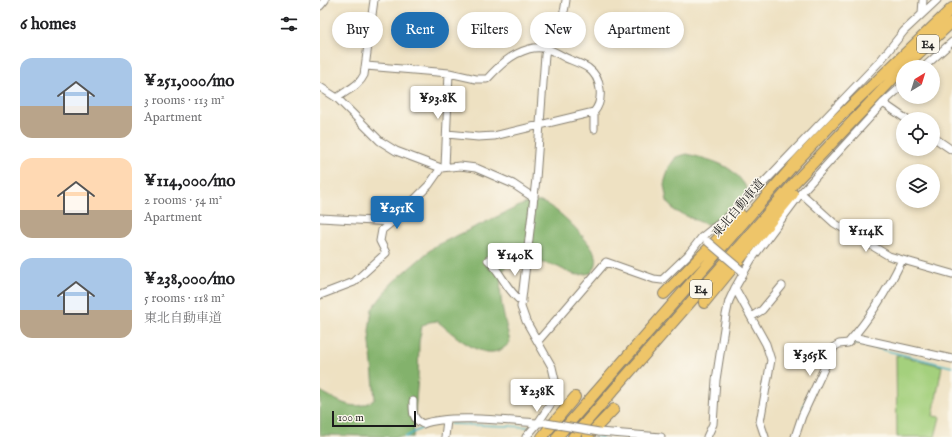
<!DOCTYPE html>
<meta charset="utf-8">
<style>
:root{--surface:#fff;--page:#f6f6f6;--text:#202124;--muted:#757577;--accent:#1f6fb2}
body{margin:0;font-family:"IM FELL English","Noto Serif JP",serif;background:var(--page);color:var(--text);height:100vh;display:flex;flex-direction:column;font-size:15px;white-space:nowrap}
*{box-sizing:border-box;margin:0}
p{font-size:13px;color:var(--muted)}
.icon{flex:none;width:22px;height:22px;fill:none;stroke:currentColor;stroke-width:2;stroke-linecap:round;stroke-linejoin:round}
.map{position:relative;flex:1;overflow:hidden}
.side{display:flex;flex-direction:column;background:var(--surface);width:320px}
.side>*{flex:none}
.guide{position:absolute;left:12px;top:12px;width:380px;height:36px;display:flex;gap:8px}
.needle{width:26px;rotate:38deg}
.controls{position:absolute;left:576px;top:60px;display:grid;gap:8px}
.controls a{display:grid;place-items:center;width:44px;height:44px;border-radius:50%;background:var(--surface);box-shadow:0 2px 6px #0003;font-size:20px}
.scale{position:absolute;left:12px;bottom:10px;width:84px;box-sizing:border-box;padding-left:4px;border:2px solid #1c1c1c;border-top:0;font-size:11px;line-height:14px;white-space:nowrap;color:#1c1c1c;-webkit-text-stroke:3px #fbf7ec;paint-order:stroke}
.price{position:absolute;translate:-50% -34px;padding:0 9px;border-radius:4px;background:#fff;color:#222;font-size:13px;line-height:26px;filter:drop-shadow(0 1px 2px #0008)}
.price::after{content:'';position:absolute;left:50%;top:24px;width:12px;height:9px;margin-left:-6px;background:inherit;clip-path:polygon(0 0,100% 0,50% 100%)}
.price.current{background:var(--accent);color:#fff}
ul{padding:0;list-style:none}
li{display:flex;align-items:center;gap:12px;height:100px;padding:0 20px}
li span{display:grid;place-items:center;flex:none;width:112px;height:80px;border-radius:12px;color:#555}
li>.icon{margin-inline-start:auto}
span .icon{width:48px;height:48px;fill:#fffc;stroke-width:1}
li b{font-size:17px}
h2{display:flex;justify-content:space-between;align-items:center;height:48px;padding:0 20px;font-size:17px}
.pill{padding:0 14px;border-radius:18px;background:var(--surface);box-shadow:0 2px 6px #0003;font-size:14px;line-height:36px}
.pill.current{background:var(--accent);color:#fff}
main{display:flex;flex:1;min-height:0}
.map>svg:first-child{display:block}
.green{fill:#a4d07d;stroke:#60764c}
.forest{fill:#83b26c;stroke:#506744}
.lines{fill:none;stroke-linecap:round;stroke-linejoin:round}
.stream{stroke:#48b5c3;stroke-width:1.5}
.minor-casing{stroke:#857e6f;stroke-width:9}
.highway-casing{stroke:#857e6f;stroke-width:12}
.minor{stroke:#fff;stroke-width:7}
.highway{stroke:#eec569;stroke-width:10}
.minor-bridge-casing{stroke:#857e6f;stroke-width:9;stroke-linecap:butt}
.minor-bridge{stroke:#fff;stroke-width:7}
.labels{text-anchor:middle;stroke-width:3;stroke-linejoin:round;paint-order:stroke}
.shield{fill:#fbf7ec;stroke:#5f5e5a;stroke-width:1}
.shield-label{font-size:11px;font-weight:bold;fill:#1c1c1c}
.street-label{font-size:12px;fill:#1c1c1c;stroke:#fbf7ec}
</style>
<main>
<section class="side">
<h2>6 homes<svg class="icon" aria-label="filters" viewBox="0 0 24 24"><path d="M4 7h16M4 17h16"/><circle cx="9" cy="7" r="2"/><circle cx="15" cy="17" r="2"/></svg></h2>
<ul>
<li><span style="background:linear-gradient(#a9c7e8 60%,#b9a48a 0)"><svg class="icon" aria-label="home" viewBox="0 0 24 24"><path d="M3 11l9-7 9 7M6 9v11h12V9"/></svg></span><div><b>¥251,000/mo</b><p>3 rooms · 113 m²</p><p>Apartment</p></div></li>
<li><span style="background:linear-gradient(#ffd9b3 65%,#b9a48a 0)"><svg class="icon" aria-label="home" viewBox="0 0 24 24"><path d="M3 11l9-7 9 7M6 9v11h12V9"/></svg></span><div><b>¥114,000/mo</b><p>2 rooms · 54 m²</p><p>Apartment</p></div></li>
<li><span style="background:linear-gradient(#a9c7e8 65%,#b9a48a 0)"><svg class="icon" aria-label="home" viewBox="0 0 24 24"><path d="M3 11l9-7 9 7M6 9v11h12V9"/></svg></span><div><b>¥238,000/mo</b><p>5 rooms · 118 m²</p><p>東北自動車道</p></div></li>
</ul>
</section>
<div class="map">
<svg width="632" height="437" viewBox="0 0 632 437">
<rect width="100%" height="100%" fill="#fbf7ec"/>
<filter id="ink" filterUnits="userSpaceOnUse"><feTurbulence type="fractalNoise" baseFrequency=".025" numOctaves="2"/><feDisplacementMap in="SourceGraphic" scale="8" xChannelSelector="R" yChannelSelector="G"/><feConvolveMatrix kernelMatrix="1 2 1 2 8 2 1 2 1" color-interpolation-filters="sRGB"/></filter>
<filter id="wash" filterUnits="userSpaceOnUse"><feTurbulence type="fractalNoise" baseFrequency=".012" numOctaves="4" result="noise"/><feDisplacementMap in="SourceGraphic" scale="16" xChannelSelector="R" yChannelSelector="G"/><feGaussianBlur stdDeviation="0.9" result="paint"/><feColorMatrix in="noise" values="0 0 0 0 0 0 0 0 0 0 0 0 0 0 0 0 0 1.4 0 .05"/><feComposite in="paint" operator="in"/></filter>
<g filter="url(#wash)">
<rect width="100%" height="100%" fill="#eee1c2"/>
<path class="green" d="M576,355L622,366L613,416L620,417L615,437H577Z"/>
<path class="forest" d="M367,154C398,162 416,165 431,196L417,215L404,224H385L355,211L347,201L344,184L349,167L356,157Z
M208,202C212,202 217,201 221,202C238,207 269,240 276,256C278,262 275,268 271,273C265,274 258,276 253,274C246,272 240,267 233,265C222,263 205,257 193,261C169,271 186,323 190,342C168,369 135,335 117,321L109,322L102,326L99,342L98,377L93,437L0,435V391C19,401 35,414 55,399L49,331L52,309L72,283L115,246Z"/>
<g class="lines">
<path class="stream" d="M532,342L632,367
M483,407L491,389
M130,424L212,427
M275,436L282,437
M85,437L104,427"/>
</g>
</g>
<g filter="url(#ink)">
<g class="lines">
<defs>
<path id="minor" d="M0,6L5,0
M602,13L603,0
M46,66L129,73L156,79H167C179,66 191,54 209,49C224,45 233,51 246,58C253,61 262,64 268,68C282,78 284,100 274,112L174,136L158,137L127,134
M604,67L632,42
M0,87L17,98L60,141L76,151L121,168L140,166L156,168L193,184L214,198
M17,98C27,90 39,86 44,75L54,0
M563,103L586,119
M274,112V129
M613,137L632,150
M125,167L129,73
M481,193L514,223L569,256L632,274
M0,218L72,222L109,185L121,168
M168,260C182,273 186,290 202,302
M415,288L446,344L451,360L440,422L445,437
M0,295L34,282L66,253L60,241L62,230L72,222
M431,317L442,310L462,286
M533,337L632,359
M218,341L286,262L334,279L342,280L368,255L382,237L420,207L452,174L560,61L584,31L617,0
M93,401C93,412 92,419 103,424C128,414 190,421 218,423L238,393L232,367L206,321L201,307L216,179L225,55C228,34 244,26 246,0
M279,432L341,437
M125,437L127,420
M206,437L218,423H221
M387,437L393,424L396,380L406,315L409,301L415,288L431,260L481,193L563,103L583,85
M475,437L482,416L514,347L519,344L528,343C550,318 567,291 582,260"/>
<path id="highway" d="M584,67L632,22
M344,294L421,215
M384,303L473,194
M222,437L255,397
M237,437L477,161L514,122L632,8
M253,437L475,182L583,68
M267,437L294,409"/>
</defs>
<use href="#minor" class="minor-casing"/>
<use href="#highway" class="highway-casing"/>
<use href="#minor" class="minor"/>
<use href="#highway" class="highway"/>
<defs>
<path id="minor-bridge" d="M387,241L421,270
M226,423L279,432"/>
</defs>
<use href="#minor-bridge" class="minor-bridge-casing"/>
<use href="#minor-bridge" class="minor-bridge"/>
</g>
</g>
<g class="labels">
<g class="shield">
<rect x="597" y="35" width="22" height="18" rx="3"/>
<rect x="370" y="280" width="22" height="18" rx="3"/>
</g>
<g class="shield-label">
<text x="608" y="48">E4</text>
<text x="381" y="293">E4</text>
</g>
<g class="street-label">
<text transform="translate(418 208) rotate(-49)" y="4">東北自動車道</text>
</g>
</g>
</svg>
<div class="controls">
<a><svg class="needle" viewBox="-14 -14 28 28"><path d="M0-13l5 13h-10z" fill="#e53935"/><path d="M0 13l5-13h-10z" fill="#757577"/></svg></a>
<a><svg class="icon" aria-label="locate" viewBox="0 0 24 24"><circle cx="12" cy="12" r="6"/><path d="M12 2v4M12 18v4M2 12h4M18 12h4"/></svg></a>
<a><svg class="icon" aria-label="layers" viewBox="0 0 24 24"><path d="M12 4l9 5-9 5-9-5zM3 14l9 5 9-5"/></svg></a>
</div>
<div class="scale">100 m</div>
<b class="price" style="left:118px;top:120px">¥93.8K</b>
<b class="price current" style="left:77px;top:230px">¥251K</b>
<b class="price" style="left:546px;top:253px">¥114K</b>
<b class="price" style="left:195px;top:277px">¥140K</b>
<b class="price" style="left:490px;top:377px">¥365K</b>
<b class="price" style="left:217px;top:413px">¥238K</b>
<div class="guide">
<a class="pill">Buy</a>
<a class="pill current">Rent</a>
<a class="pill">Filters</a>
<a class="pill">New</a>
<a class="pill">Apartment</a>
</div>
</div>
</main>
